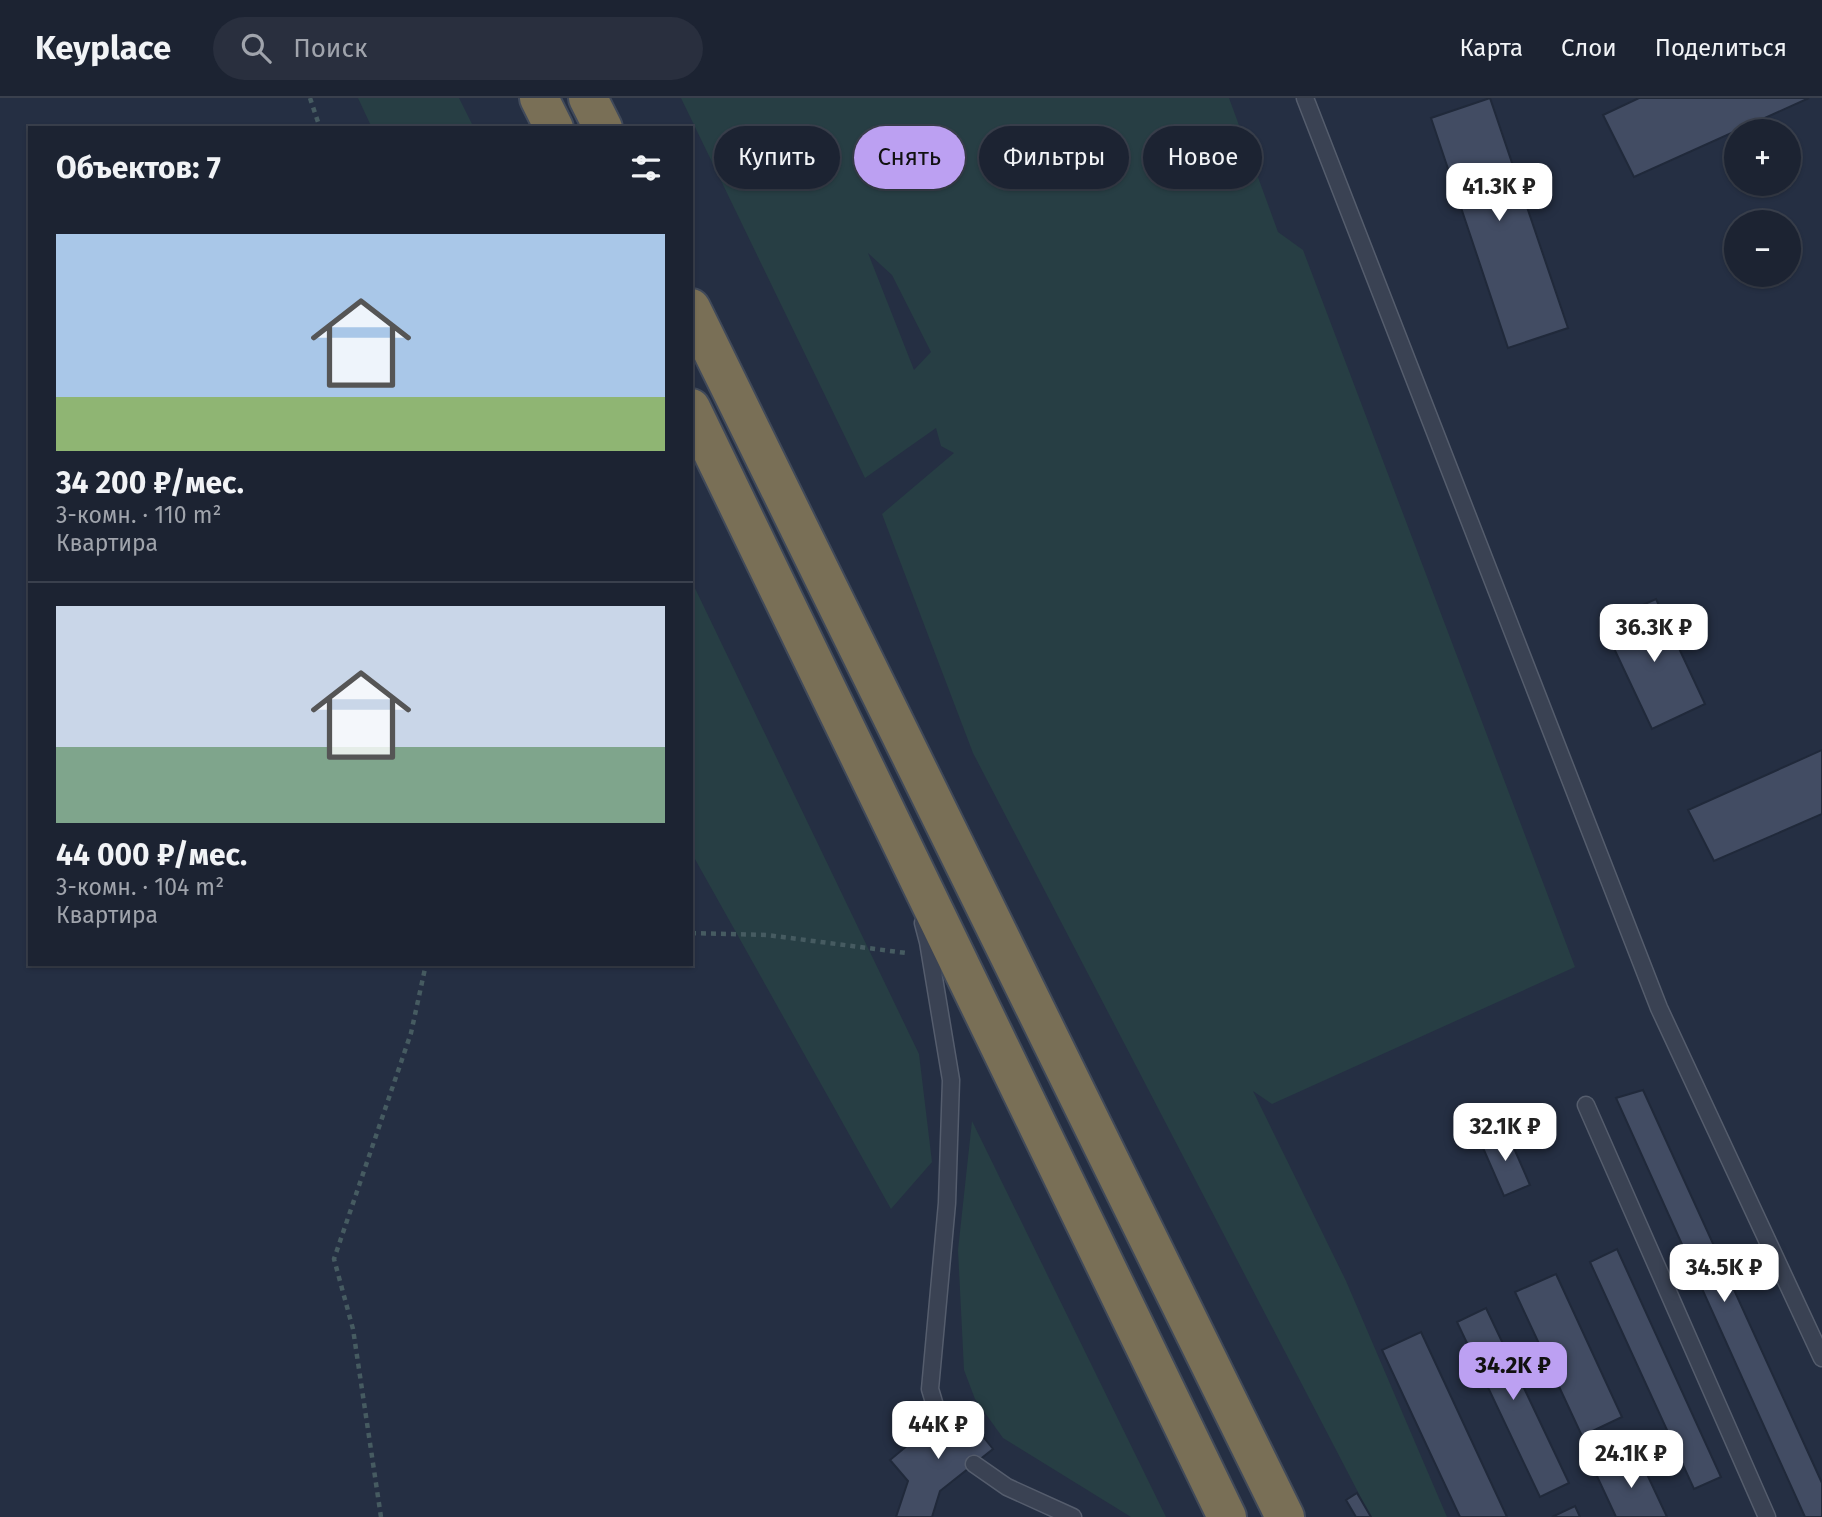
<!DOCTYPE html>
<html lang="ru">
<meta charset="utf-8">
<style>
:root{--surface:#1c2332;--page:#292f3e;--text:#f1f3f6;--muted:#a0a4ac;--line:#3a404d;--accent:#bca0f2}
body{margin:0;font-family:"Fira Sans",sans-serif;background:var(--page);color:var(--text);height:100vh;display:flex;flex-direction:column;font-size:26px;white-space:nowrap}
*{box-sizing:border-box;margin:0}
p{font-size:23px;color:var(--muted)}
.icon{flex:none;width:38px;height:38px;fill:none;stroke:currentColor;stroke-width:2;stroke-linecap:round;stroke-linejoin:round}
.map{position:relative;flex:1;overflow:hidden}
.sheet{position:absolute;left:28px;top:28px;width:665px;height:840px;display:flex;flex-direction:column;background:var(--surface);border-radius:0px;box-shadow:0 2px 5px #0004,0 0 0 2px var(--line)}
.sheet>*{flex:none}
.hud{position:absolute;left:714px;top:28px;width:665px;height:63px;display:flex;gap:14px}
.fabs{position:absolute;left:1724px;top:21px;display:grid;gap:14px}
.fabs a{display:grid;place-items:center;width:77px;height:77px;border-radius:50%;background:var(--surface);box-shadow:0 2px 5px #0004,0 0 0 2px var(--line);font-size:35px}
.price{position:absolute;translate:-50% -60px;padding:0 16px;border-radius:14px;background:#fff;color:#222;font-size:23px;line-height:46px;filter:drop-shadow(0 2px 4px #0008)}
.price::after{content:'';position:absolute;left:50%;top:42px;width:21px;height:16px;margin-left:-10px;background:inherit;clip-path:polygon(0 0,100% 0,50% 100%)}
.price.active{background:var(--accent);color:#111}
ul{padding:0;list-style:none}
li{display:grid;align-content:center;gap:14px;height:371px;padding:0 28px}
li+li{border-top:2px solid var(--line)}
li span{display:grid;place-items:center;height:217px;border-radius:0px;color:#555}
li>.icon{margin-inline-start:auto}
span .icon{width:126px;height:126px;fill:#fffc;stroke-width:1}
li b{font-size:30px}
h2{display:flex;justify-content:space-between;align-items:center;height:84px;padding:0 28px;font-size:30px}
.chip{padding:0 24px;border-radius:32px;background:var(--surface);box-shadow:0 2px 5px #0004,0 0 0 2px var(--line);font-size:24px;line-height:63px}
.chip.active{background:var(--accent);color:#111}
header{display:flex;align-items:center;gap:42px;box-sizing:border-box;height:98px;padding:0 35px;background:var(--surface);border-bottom:2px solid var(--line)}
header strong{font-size:33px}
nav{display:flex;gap:38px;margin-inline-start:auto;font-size:24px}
.search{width:490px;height:63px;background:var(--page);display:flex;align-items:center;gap:18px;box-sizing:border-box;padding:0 24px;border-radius:38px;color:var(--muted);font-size:26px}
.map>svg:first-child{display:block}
.green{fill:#273e44;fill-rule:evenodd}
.building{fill:#424c63;stroke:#20293a;stroke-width:2}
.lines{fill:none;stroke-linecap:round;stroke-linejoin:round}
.lane-casing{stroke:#555d6d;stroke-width:19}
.highway-casing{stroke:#414a5a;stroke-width:42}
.path{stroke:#465b61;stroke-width:4.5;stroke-dasharray:5 5;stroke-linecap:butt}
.lane{stroke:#3a4253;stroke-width:16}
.highway{stroke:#796f56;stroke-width:38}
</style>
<header>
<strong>Keyplace</strong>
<div class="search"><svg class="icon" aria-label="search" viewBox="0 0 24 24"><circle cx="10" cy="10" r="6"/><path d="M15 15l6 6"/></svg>Поиск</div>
<nav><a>Карта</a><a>Слои</a><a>Поделиться</a></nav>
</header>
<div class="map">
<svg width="1822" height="1419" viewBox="0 0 1822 1419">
<rect width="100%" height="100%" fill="#252f43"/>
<path class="green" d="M358,0H459L474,30H372Z
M681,0H1229L1278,134L1303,152L1575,869L1272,1006L1253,993L1346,1183L1447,1419H1371L973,655L882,416L954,355L941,348L936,330L865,380ZM868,155L892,177L931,254L914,272Z
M691,482L919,956L932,1064L891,1111L691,754Z
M972,1023L1166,1419H1131L1003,1340L975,1301L964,1272L958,1152Z"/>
<path class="building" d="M1490,0L1568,230L1508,250L1431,20Z
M1639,0H1809L1634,79L1603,17Z
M1656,501L1705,606L1652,631L1602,525Z
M1822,652V716L1714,763L1688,712Z
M1643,992L1822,1385V1419H1805L1616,1000Z
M1506,1032L1530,1087L1504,1098L1480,1043Z
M1617,1151L1721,1379L1694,1391L1590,1164Z
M1556,1176L1622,1319L1582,1338L1515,1194Z
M1486,1210L1569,1385L1540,1399L1457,1224Z
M1421,1234L1507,1419H1460L1382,1252Z
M957,1306L993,1351L940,1393L932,1419H896L908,1383L890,1362Z
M1638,1357L1667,1419H1616L1596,1376Z
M1357,1395L1371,1419H1356L1346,1402Z
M1575,1408L1580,1419H1552Z"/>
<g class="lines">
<defs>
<path id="lane" d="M1305,0L1659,910L1822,1260
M923,825L928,844L951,982L947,1105L930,1291L939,1321
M1586,1007L1767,1419
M974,1366L1007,1389L1073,1419"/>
<path id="highway" d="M539,0L554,30
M588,0L603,30
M691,210L1285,1419
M691,310L1227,1419"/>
</defs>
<use href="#lane" class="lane-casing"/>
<use href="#highway" class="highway-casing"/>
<path class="path" d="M310,0L320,30
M691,835L767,837L906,855
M381,1419L353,1231L334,1161L411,935L426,866"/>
<use href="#lane" class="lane"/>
<use href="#highway" class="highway"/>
</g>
</svg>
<div class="fabs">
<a>+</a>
<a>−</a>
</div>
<b class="price" style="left:1499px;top:125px">41.3K ₽</b>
<b class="price" style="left:1654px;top:566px">36.3K ₽</b>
<b class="price" style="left:1505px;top:1065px">32.1K ₽</b>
<b class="price" style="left:1724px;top:1206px">34.5K ₽</b>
<b class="price active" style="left:1513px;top:1304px">34.2K ₽</b>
<b class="price" style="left:938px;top:1363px">44K ₽</b>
<b class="price" style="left:1631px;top:1392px">24.1K ₽</b>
<div class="hud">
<a class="chip">Купить</a>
<a class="chip active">Снять</a>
<a class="chip">Фильтры</a>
<a class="chip">Новое</a>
</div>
<section class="sheet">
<h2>Объектов: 7<svg class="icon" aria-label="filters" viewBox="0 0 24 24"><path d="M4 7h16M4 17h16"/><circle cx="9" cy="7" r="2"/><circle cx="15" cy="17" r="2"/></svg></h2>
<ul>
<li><span style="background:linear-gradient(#a9c7e8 75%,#8fb573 0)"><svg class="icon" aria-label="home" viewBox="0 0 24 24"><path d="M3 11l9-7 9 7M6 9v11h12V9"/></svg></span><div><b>34 200 ₽/мес.</b><p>3-комн. · 110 m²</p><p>Квартира</p></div></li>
<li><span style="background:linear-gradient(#c9d6e8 65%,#7fa58c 0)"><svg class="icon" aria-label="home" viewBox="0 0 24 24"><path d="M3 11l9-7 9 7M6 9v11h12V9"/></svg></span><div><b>44 000 ₽/мес.</b><p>3-комн. · 104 m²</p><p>Квартира</p></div></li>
</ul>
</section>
</div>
